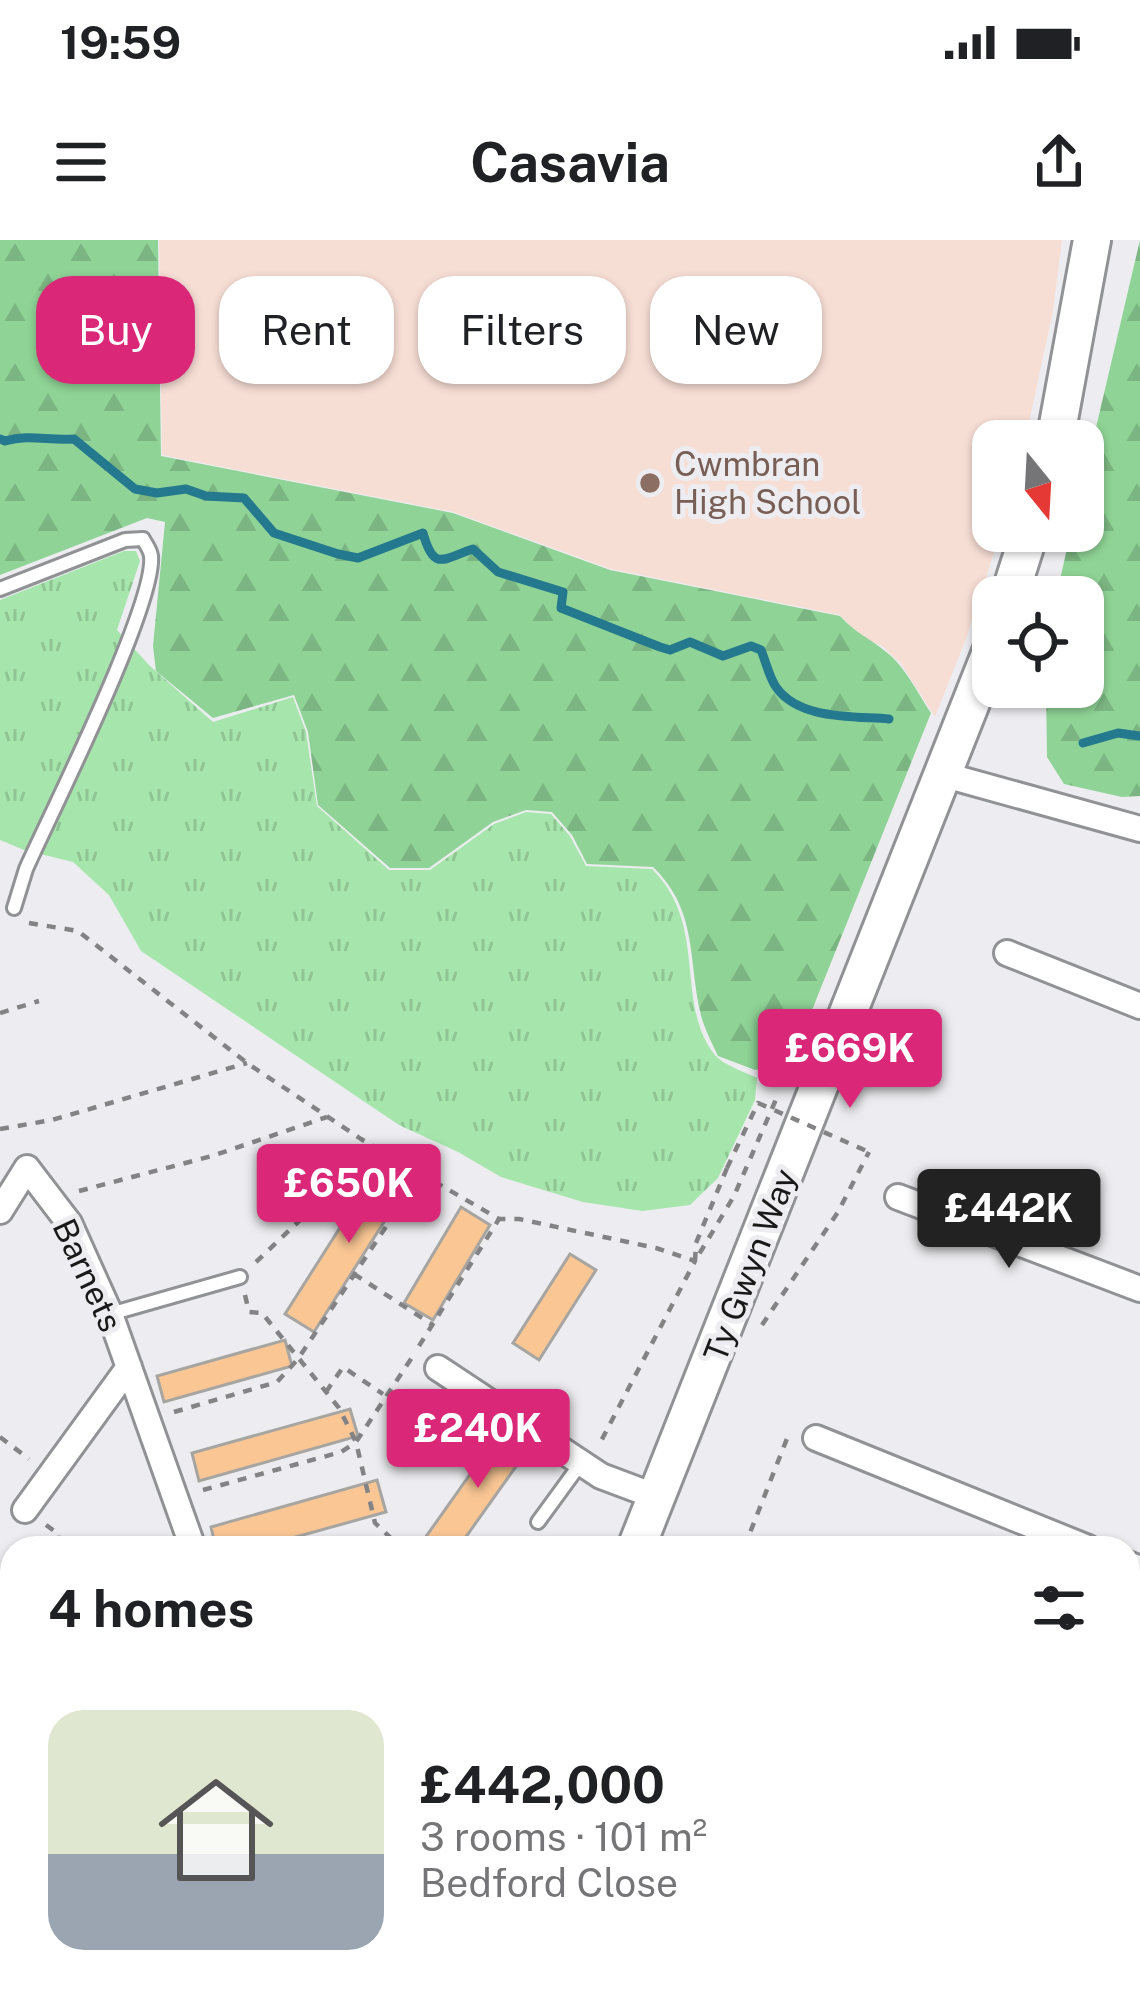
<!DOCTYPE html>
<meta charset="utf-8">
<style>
:root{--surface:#fff;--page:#f6f6f6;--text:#202124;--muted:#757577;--accent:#db2777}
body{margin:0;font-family:"Public Sans",sans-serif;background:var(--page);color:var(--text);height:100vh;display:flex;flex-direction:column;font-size:45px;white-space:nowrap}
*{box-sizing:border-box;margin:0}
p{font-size:39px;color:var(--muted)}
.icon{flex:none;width:66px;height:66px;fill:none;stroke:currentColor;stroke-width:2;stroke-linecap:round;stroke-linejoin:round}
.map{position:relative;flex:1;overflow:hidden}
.sheet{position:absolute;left:0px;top:1296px;width:1140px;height:471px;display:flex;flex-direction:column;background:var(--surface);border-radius:36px 36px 0 0;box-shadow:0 3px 9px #0004}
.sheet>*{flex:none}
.hud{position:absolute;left:36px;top:36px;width:1068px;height:108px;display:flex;gap:24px}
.needle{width:78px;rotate:162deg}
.tools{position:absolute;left:972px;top:180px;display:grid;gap:24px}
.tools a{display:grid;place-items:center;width:132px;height:132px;border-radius:24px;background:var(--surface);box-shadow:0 3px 9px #0004;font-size:60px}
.price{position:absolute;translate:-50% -102px;padding:0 27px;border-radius:12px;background:var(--accent);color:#fff;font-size:39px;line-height:78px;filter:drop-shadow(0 3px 6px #0008)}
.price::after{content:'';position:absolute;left:50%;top:72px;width:36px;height:27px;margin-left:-18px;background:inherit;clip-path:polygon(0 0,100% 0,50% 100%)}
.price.selected{background:#222;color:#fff}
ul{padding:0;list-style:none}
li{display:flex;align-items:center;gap:36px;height:300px;padding:0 48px}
li span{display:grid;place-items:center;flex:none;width:336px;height:240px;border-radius:36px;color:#555}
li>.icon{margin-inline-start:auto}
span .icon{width:144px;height:144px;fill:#fffc;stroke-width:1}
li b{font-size:51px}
h2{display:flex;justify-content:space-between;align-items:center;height:144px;padding:0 48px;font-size:51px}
.chip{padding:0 42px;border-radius:36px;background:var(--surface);box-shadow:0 3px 9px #0004;font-size:42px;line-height:108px}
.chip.selected{background:var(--accent);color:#fff}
.status{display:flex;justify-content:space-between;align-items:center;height:84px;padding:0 60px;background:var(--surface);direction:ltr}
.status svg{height:33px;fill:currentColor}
header{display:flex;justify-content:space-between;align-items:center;height:156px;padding:0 48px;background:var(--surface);font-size:54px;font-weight:700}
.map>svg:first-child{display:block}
.education{fill:#f7ded5}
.grass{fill:url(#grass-tufts)}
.forest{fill:url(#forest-firs)}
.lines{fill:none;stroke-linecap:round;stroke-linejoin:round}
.stream{stroke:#24798e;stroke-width:9}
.building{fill:#f9c694;stroke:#a7a5a2;stroke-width:3}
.lane-casing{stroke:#919295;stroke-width:18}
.street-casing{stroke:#919295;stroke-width:30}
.secondary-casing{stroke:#919295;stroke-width:42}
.path{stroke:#838385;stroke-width:4.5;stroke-dasharray:9 9;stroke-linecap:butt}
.lane{stroke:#fff;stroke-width:12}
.street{stroke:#fff;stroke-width:24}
.secondary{stroke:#fff;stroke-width:36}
.path-bridge{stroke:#838385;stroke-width:4.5;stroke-dasharray:9 9;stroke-linecap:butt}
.education-dot{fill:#8d6e63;stroke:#ededf1;stroke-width:4.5}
.labels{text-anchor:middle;stroke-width:10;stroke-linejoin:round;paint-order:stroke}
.education-label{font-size:33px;fill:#785e54;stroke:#ededf1;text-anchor:start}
.street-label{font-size:33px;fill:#19191a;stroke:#ededf1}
</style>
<div class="status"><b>19:59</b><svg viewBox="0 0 49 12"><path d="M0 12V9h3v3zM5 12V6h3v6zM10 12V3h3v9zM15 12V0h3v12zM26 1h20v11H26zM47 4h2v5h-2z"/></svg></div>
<header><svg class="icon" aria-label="menu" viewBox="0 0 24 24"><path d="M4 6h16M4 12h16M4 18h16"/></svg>Casavia<svg class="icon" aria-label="share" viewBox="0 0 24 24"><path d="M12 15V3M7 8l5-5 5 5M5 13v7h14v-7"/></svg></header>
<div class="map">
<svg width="1140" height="1765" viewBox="0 0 1140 1765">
<defs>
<pattern id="grass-tufts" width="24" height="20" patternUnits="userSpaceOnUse" patternTransform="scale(3)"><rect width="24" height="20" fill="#a6e6ac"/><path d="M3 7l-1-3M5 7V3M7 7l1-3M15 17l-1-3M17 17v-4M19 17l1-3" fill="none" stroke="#8ec593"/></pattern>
<pattern id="forest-firs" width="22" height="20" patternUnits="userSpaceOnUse" patternTransform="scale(3)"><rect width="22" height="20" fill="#8fd396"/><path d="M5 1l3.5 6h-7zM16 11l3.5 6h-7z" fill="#7bb581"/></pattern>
</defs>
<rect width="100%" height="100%" fill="#ededf1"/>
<path class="education" d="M159,0H1062L1053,71L1025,201H993V291H1001L966,399L935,477L901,424L882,406L860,396L840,375L611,329L453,272L162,215Z"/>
<path class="grass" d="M124,311H136L140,321L117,390L150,426L213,482L293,457L306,492L317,566L389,630H430L494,584L526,572L551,574L570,596L586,626L652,629C709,685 674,764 715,815C723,825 745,832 757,838L755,860L718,938L690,965L642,971L583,962L501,937L458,912L399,885L141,711L109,655L73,622L24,610L0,600V360Z"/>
<path class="forest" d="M0,0H158L161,216L453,273L610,330L840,376C858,395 868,397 885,411C905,426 917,452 931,473L804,790L779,826L755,830L718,816C711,801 703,786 700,771C688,715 697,670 653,627L587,624L572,595L552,572L526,570L493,582L429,628H390L318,565L308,492L294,455L213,478L156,431L153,406L165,282L147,278L0,335Z
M1140,0V556L1122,557L1064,544L1047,517L1046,447H1083V357H1056L1071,291H1083V243Z
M0,1462L12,1471V1688L0,1679Z
M84,1755H325L292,1765H94Z"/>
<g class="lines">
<path class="stream" d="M0,199L5,201C29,194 49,201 74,199L135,249L157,253L186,249L206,256L244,258L274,293L338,314L358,318L423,293C434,333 444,318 473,309L498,332L563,352L561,368L660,407L670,410L690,402L723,416L751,406L761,410C766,422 769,437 776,447C799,480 853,476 889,479
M1083,503L1118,493L1140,496
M0,1641L12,1652
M119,1755L125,1765"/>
</g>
<path class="building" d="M383,920L412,938L314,1092L285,1074Z
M461,967L490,985L433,1080L404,1063Z
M570,1014L596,1030L539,1120L513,1103Z
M285,1100L292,1126L164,1162L157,1136Z
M350,1169L358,1196L199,1241L192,1213Z
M505,1185L532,1204L458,1308H424L420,1305Z
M377,1240L386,1272L256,1308H216L211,1287Z"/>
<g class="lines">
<defs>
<path id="lane" d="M0,349L125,300L143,299C146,305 150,309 151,316C156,364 51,573 26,629L14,668
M110,1074L240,1037
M538,1282L581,1223
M0,1709L12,1705"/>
<path id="street" d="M945,535L1140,589
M1007,713L1140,766
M898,957L1140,1049
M0,971L27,928L69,983L110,1074L193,1308
M438,1128L601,1236L657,1257
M816,1198L1088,1308
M25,1270L129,1127
M1128,1324L1140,1329
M1128,1388L1140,1369
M1128,1440L1140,1449
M822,1755L846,1765
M983,1765L991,1755
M1134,1765L1140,1742"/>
<path id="secondary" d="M1055,201L1092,0
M1009,357L1030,291
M636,1308L993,407
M420,1765L424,1755"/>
</defs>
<use href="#lane" class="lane-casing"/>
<use href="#street" class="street-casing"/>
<use href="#secondary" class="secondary-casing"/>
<path class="path" d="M29,683L78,691L247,823L361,899L499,979H519L656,1008L695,1021L600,1203
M0,773L39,761
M0,889L52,880L247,823
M727,928L696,1003L695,1021L734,956L777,857
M79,951L212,916L327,877
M256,1022L318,963L361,899
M354,1034L433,1085
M245,1055L249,1072L262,1073L339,1168L356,1202L375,1283L401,1308
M762,1085L838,972L869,912
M419,1106L499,979
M326,1152L343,1127L383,1154
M174,1172L277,1142L298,1119L421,934
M0,1197L29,1219
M203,1250L341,1212L356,1202L413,1116
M46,1285L60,1295L59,1308
M744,1308L788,1196
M0,1358L12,1365
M0,1484L12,1491
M0,1589L12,1607
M65,1755L76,1765
M90,1765L95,1755
M367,1765L380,1755"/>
<use href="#lane" class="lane"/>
<use href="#street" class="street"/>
<use href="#secondary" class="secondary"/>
<path class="path-bridge" d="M727,928L758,863L869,912"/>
</g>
<circle class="education-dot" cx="650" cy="243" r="12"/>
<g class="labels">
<g class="education-label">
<text x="674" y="236">Cwmbran<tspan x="674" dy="38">High School</tspan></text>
</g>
<g class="street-label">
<text transform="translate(750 1025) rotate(-69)" y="12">Ty Gwyn Way</text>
<text transform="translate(88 1035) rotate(65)" y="12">Barnets</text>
</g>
</g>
</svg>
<div class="tools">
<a><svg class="needle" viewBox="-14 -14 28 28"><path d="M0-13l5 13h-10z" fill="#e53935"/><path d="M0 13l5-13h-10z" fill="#757577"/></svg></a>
<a><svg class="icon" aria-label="locate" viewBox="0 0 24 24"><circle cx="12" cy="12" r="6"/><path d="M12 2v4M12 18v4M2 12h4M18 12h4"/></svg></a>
</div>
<b class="price" style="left:850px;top:871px">£669K</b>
<b class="price" style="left:349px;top:1006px">£650K</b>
<b class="price selected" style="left:1009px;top:1031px">£442K</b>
<b class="price" style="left:478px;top:1251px">£240K</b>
<div class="hud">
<a class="chip selected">Buy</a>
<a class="chip">Rent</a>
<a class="chip">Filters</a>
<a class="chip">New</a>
</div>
<section class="sheet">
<h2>4 homes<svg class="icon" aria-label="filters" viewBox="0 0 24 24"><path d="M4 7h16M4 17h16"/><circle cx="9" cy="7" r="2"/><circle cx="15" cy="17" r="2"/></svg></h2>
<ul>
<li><span style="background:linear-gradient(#dfe7d0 60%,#9aa5b1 0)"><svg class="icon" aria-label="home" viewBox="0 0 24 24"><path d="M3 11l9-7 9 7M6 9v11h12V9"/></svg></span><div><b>£442,000</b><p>3 rooms · 101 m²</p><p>Bedford Close</p></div></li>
</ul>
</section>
</div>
